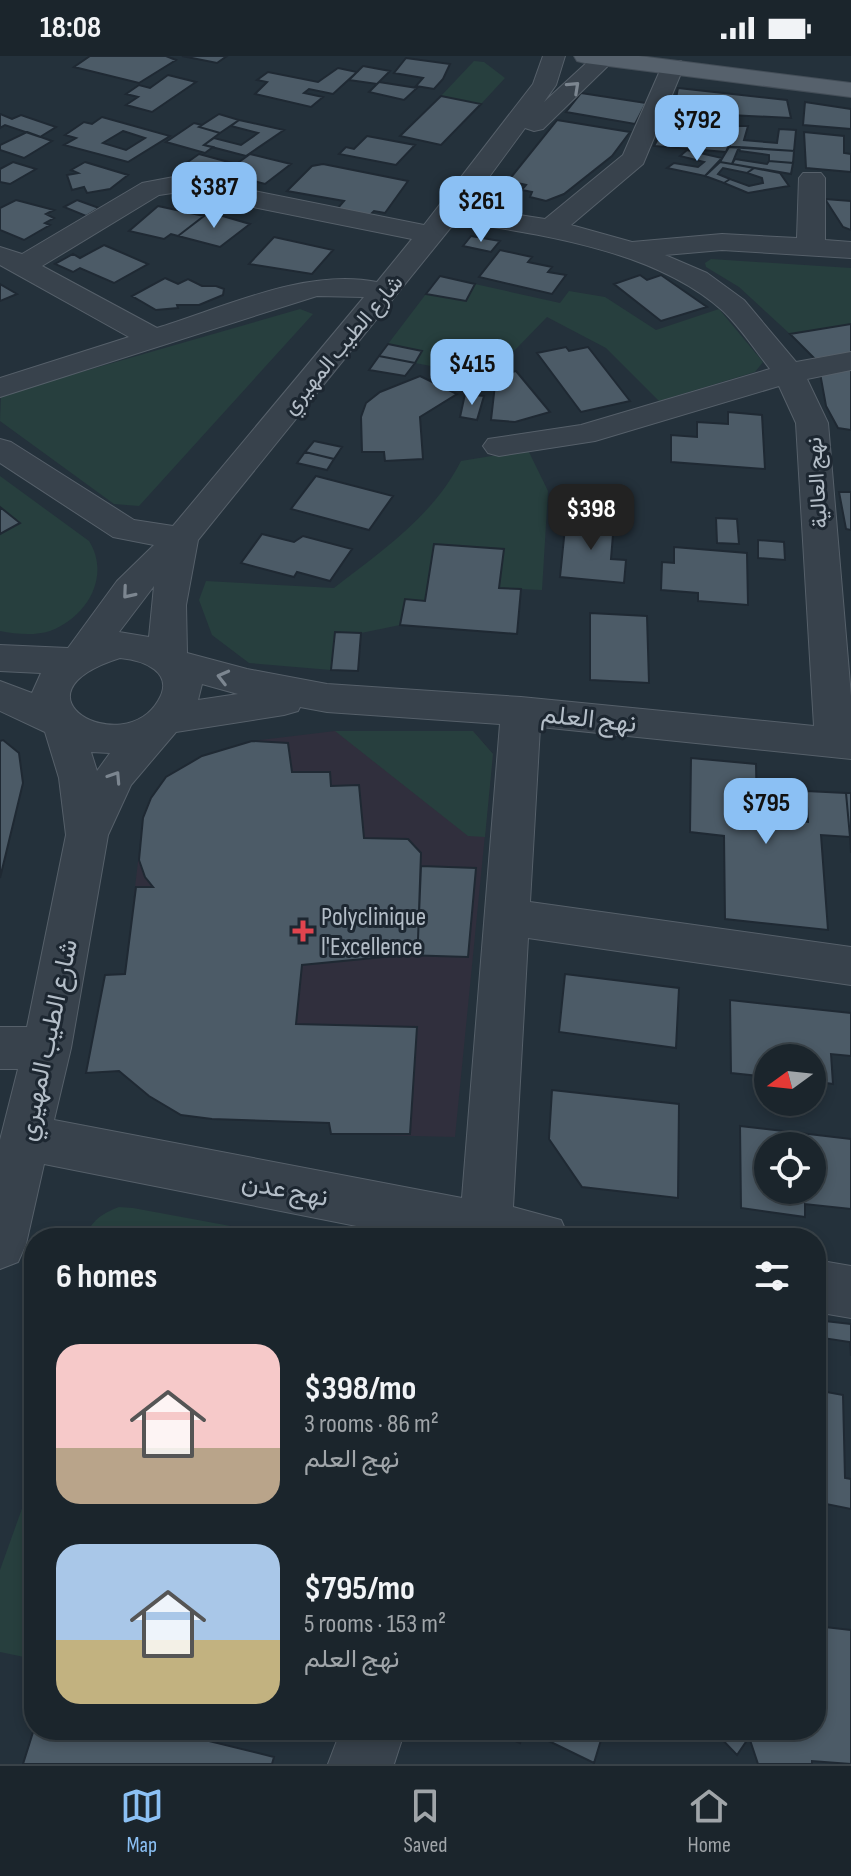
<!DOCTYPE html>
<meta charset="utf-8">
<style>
:root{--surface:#1b252c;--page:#283138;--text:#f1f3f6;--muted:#a0a5a9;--line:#394248;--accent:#8bc0f4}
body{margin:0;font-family:"Sofia Sans Condensed",Vazirmatn,sans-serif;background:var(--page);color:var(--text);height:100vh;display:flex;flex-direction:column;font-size:30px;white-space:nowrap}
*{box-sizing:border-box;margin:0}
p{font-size:26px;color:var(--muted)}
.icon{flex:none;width:44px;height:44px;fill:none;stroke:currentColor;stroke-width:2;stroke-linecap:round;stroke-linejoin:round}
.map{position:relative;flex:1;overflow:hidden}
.sheet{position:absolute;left:24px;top:1172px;width:802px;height:512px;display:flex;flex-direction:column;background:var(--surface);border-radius:32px;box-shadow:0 4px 12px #0003,0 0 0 2px var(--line)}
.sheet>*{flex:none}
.needle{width:52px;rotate:255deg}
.fabs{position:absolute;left:754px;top:988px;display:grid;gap:16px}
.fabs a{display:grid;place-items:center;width:72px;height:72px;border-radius:50%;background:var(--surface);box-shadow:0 4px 12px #0003,0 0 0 2px var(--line);font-size:40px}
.price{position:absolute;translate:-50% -68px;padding:0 18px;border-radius:16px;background:var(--accent);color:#111;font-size:26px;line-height:52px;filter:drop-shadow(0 2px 4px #0008)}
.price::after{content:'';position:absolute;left:50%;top:48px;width:24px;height:18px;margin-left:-12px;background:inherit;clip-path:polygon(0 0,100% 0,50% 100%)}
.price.current{background:#222;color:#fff}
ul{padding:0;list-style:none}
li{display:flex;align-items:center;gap:24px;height:200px;padding:0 32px}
li span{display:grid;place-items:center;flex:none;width:224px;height:160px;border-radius:24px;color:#555}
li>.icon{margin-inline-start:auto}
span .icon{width:96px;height:96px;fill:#fffc;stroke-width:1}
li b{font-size:34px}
h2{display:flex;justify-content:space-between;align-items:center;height:96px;padding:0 32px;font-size:34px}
.status{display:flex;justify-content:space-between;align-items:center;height:56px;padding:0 40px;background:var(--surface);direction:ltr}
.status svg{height:22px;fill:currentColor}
.tabs{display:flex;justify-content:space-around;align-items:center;height:112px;border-top:2px solid var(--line);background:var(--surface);font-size:22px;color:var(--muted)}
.tabs a{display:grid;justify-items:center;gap:4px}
.tabs .current{color:var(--accent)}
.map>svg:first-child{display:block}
.medical{fill:#302f3d}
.green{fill:#273f3e}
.building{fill:#4c5b67;stroke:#1f2933;stroke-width:2;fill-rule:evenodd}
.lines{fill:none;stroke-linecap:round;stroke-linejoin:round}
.minor-casing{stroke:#56606a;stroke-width:2}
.major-casing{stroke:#444e58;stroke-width:2}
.minor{fill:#38424c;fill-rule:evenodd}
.major{fill:#56616c;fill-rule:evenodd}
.oneway{stroke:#7c8690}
.health-dot{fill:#e0444e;stroke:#1d2731;stroke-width:3}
.labels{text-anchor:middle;stroke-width:6;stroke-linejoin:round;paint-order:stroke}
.far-street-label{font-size:22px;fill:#b3bdc7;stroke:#1d2731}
.street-label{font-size:26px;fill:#b3bdc7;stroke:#1d2731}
.poi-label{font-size:26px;fill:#b3bdc7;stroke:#1d2731;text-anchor:start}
</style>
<div class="status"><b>18:08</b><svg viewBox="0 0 49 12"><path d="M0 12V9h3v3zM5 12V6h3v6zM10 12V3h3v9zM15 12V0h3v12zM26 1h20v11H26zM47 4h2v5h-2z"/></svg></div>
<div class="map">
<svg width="851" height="1708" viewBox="0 0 851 1708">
<rect width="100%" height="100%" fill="#24313b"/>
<path class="medical" d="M335,675H473L493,698L455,1081L331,1078L328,1067L212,1063L181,1059L149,1040L119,1015L86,1017L105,919L125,918L143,762L151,742L166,721L202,700L252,685Z"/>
<path class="green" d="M474,5L484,6L505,22L481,48L441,40Z
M711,203L851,212V268L790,278L739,231L706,211L705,207Z
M475,228L560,247L569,235L605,241L656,274L719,253L763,306L755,316L659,345L606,292L547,261L489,321L415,307L421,295L388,288L426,238L466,245Z
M300,253L313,258L139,450L114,448L0,365L1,339Z
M528,394L548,435L542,534L499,532L504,494L434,488L425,545L405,544L400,569L361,577H335L331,614L249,607L212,579L199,544L206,525L334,532C383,494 433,460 461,405Z
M0,420L89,485C111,520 87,561 50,575C34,580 16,578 0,575Z
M335,675H473L493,698L485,781L468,780Z
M119,1151L133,1152L296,1182H85C92,1164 101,1158 119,1151Z
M34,1419V1603L0,1596V1514Z"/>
<path class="building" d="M90,0H166L176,4L139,27L74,11Z
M182,0H227L217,7Z
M406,2L450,8L443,23L434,33L416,30L423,22L394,17Z
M363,10L390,15L377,28L349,24Z
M338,12L357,16L333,38L309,33L304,37L323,41L311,51L255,38L267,26L257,24L268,16L318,26Z
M168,19L196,26L152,56L126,49L138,41L126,38L139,29L150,32Z
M379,26L417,32L404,44L369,36Z
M678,32L787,44L791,62L729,59L731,54L675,47Z
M581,37L646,47L635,68L566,56Z
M441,40L481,48L441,89L400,80Z
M805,46L851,53V73L803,69Z
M0,58L12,63L21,59L56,71L40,81L5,69L0,72Z
M219,58L239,64L220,77L199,71Z
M671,59L737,70L726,96L654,90Z
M102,61L170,80L128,106L64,89L76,82L65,79L84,66L92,68ZM123,75L145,82L126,94L103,87Z
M239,64L284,74L246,100L204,89L214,82L241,89L258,77L231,70Z
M557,64L630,76L612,100L564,138L546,145L530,141L532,136L522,134L526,129L508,125Z
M194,67L202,69L199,71L220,77L204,89L213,91L205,97L166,86Z
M737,70H748L744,84L777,87L779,73L796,74L794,95L729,91Z
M27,76L52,85L24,102L0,94V89Z
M804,76L844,80V97L851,98V116L806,112Z
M367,80L415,89L396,109L339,98L346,91L354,93Z
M729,91H739L732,108L720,106Z
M739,91L794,95L793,107L769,105V99L740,95Z
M687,94L722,102L705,120L667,112L674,107L698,111L704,106L680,100Z
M199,98L236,108L214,125L203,122L217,110L203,107L187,118L175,115Z
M250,98L291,108L265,128L224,117Z
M735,103L767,108L769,105L793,107L791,118L732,108Z
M13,106L36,113L10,128L0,126V113Z
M85,106L128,119L110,133L87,137L84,131L72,134L67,119L78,117L71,114Z
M720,106L732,108L754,112L747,117L723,112L718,118L730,123L724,127L705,120Z
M323,108L408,125L385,157L374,155L369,160L337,153L344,145L287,135L312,110Z
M754,112L780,117L789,130L748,137L724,127L730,123L749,130L763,127L762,122L747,117Z
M825,143L851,145V174L843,171Z
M16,144L54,154L46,158L54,162L45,167L50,169L24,184L0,174V152Z
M77,144L99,152L86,160L64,151Z
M158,150L204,160L178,180L171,178L164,183L129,175Z
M209,156L250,168L220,191L178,180Z
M471,180L500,185L491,196L463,190Z
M274,181L333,194L312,218L249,208Z
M104,189L148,208L114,227L80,212L73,216L55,208L73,198L80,202Z
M500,194L532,201L528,206L552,211L548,216L566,219L552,238L479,221Z
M640,219L647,224L661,219L707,251L661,265L614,228Z
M440,220L475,228L466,245L426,238Z
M165,222L178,228L188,223L202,230H216L224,233L223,239L199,249H177L178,252L156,254L132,240Z
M0,228L17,238L0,245Z
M851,268V297L815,303L790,278Z
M388,288L422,295L415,307L379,300Z
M566,291L569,295L588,291L630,345L581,356L537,297Z
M379,300L415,307L405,320L369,314Z
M851,312V374L838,372L826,350L820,317Z
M516,315L550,356L515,366L491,364L496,320Z
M420,320L457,338L420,361L423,403L385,405L384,396H362L361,361L366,347L380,336Z
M465,338L484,340L477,364L460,361Z
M728,356L762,359L765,413L671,406V379L697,381V366L728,368Z
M314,385L342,391L334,403L305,396Z
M305,396L334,403L327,414L297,407Z
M316,420L393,440L369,474L291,453Z
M839,436H851V474L846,473Z
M0,451L20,467L0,478Z
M566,462L614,466L611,503L626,504L624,527L560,521Z
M716,462L737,463L739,488L717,487Z
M262,478L294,486L303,480L352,493L330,525L297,516L294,521L241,507Z
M758,484L784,486L785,504L758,502Z
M434,488L504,493L499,532L521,533L517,578L400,569L405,543L425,545Z
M674,491L747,497L748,549L698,545V537L661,534L662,506L674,507Z
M590,557L647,560L649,627L590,624Z
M335,576L361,577L358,615L331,614Z
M3,684L19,697L23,727L0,822V685Z
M252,685L288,687L292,716H330L331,730L359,729L364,782L408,783L421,797L418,883L404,899L302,909L296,968L417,971L410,1078H331L329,1067L212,1063L181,1059L149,1040L119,1015L86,1017L105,919L125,918L136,831H153L145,821L139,804L143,762L151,742L166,721L202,700Z
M691,702L756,708L757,761L808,766L806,735L846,737L850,781L821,779L828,874L725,863L724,780L690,776Z
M846,737H851V797L850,781Z
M421,810L476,812L468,901L404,899L418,883Z
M565,918L679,932L676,992L559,976Z
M730,944L851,957V1000L831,998L833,1028L812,1025V1002H768V1021L731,1017Z
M552,1034L679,1048L678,1142L582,1131L549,1083Z
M740,1070L851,1083V1153L805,1148V1161L741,1152ZM768,1090H812V1134H768Z
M816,1264L851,1268V1300L850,1286L816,1281Z
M816,1334L843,1339L845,1422L851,1423V1453L816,1446Z
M816,1570L851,1574V1708L812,1705V1708H758L749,1681L754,1674H816Z
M34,1673L164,1674L274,1701L272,1708H23Z
M491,1674H524L520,1687Z
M526,1674H604L594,1707Z
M713,1674H754L737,1699Z"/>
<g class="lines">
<defs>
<path id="minor" d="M543,0H565L556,29L544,46L594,0L616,2L543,73L534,75L525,72L467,151L545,163L623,99L662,10L665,5H681L684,10L643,108L571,169L632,186L722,178L797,182L799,122L803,117H821L825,122V184L851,186V202L722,194L665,199L707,217L744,244L796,306L851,296V314L807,323L828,367L851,640V703L540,671L530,846L851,891V929L528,882L513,1151L561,1164L569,1182H417L44,1108L26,1188L18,1206L0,1213V1084L18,1013H0V971H27L66,779L59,722L45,676L0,655V625L32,637L41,617L0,615V589L68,592L117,525L154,489L113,481L0,407V383L11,386L134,464L173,470L364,241L317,240L0,341V322L129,281L0,209V191L22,198L142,127L179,120L424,169L533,28ZM179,136L412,183L377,226C305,212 225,251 157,272L42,210L159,139ZM456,165C543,179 655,194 723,255C740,271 755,294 770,313L581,369L488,383L483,390L488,397L499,400L595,385L779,330L796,367L814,670L521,641L327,628L247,613L187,597L186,549L198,484ZM154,530L149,581L119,576ZM120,602C143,604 176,616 158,645C123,704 3,639 120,602ZM202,628L238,638L198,644ZM300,651L327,656L500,668L462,1142L54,1064L71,992L108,779L131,729L176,676L284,659L298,655ZM91,696L110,697L97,715Z
M816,1204L851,1210V1262L816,1256Z
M341,1674H405L394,1708H328Z"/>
<path id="major" d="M574,0H639L851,27V41L585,7L577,5Z"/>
</defs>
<use href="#minor" class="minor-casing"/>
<use href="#major" class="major-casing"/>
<use href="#minor" class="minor"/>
<use href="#major" class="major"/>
</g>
<defs><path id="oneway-chevron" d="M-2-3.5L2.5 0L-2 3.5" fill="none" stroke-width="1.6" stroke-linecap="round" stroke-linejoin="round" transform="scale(2)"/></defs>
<g class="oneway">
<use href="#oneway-chevron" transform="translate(574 31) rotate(-43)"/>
<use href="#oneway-chevron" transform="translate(128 537) rotate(130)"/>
<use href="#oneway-chevron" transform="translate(223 621) rotate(-166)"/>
<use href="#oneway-chevron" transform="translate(115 721) rotate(-57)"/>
</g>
<path class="health-dot" d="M299 863h8v8h8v8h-8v8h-8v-8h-8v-8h8z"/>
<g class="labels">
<g class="far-street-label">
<text transform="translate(342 288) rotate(-50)" y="8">شارع الطيب المهيري</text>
<text transform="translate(816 427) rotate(-94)" y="8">نهج العالية</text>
</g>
<g class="street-label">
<text transform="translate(589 662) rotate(6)" y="9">نهج العلم</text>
<text transform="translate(47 984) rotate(-78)" y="9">شارع الطيب المهيري</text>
<text transform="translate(285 1133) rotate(11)" y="9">نهج عدن</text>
</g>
<g class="poi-label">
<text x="321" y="869">Polyclinique<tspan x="321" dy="30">l'Excellence</tspan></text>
</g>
</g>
</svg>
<div class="fabs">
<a><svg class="needle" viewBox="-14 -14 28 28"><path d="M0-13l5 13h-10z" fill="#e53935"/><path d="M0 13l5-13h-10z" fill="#a0a5a9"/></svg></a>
<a><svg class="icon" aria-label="locate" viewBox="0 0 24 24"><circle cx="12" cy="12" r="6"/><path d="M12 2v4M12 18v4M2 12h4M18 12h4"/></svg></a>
</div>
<b class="price" style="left:697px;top:107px">$792</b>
<b class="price" style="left:214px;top:174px">$387</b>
<b class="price" style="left:481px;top:188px">$261</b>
<b class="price" style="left:472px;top:351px">$415</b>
<b class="price current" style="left:591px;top:496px">$398</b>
<b class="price" style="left:766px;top:790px">$795</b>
<section class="sheet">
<h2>6 homes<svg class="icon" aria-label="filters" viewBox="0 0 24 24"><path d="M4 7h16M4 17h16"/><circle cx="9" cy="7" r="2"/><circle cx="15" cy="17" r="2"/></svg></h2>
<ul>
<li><span style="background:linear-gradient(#f6c9c9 65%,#b9a48a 0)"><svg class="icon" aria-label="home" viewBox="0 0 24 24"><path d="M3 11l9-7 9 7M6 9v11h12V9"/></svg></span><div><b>$398/mo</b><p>3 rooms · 86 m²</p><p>نهج العلم</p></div></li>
<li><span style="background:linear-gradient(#a9c7e8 60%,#c2b280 0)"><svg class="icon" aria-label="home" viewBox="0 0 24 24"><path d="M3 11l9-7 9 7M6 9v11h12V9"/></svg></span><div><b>$795/mo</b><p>5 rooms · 153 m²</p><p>نهج العلم</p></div></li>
</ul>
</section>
</div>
<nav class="tabs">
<a class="current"><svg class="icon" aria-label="map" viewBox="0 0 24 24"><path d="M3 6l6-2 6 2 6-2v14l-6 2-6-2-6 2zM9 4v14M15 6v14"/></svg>Map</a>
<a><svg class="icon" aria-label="saved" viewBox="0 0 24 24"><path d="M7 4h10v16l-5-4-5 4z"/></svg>Saved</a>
<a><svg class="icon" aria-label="home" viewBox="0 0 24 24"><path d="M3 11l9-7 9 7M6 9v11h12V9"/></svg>Home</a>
</nav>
